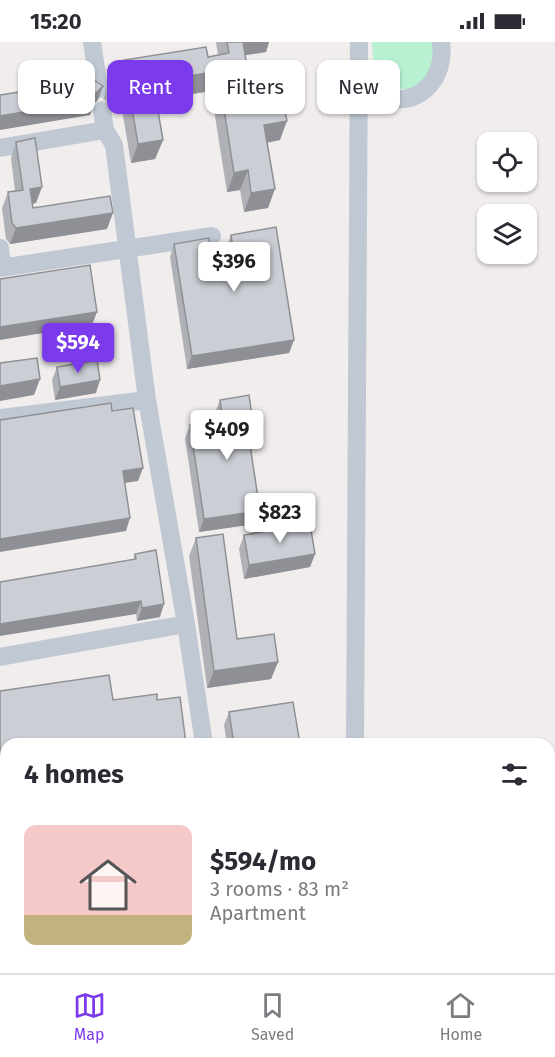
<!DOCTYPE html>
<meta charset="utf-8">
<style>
:root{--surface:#fff;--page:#f2f2f3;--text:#2b2b33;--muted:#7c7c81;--line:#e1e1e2;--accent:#7c3aed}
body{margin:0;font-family:"Fira Sans",sans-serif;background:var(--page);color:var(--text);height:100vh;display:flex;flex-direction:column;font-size:22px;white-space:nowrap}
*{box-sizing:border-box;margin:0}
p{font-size:20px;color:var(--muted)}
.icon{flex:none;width:33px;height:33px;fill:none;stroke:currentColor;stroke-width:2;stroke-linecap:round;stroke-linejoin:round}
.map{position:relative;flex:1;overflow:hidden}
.details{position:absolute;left:0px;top:696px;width:555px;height:236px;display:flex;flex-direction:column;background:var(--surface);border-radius:18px 18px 0 0;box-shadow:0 2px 4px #0004}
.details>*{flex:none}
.top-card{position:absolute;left:18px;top:18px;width:519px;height:54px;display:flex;gap:12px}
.buttons{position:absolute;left:477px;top:90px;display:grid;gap:12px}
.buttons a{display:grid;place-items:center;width:60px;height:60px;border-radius:12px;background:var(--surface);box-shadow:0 2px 4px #0004;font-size:30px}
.price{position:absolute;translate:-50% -51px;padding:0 14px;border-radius:6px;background:#fff;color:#222;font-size:20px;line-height:39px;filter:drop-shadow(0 2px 3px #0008)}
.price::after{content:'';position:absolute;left:50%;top:36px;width:18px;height:14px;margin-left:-9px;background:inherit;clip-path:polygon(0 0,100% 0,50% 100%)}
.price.on{background:var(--accent);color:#fff}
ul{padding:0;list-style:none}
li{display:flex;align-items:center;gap:18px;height:150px;padding:0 24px}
li span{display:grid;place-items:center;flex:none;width:168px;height:120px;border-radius:12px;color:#555}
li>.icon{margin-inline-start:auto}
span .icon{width:72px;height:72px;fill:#fffc;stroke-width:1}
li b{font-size:26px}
h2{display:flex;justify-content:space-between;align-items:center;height:72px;padding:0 24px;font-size:26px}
.pill{padding:0 21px;border-radius:12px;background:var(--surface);box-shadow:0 2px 4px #0004;font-size:21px;line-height:54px}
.pill.on{background:var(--accent);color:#fff}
.status{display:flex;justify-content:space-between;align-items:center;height:42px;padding:0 30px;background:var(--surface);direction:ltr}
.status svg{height:16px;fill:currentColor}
.tabs{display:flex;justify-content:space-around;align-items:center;height:84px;border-top:2px solid var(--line);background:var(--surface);font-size:16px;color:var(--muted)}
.tabs a{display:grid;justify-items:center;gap:3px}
.tabs .on{color:var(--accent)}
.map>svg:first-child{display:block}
.green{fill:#b7f1d1}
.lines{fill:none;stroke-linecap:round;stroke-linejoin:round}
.minor{stroke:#bfc8d3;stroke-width:18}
.wall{fill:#afb1b7}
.shaded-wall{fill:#8e9095}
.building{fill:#cbced5;stroke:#8e9095;stroke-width:1.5}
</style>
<div class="status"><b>15:20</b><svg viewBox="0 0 49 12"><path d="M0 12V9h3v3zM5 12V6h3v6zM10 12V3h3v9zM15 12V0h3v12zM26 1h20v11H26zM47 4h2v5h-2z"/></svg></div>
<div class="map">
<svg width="555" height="931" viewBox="0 0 555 931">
<rect width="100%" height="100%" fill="#f0edec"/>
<path class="green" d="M372,0H432L434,7L428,38L411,48L383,44L374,35Z"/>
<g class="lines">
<path class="minor" d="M92,0L99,47
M358,45C368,49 379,56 390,57C425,61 445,33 441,0
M102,68L105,88
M0,106L105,88L114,103L147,358L186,582L204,702
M0,206L2,225
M0,226L212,194
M0,376L147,358
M0,615L186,582
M355,702L359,0
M237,926L238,931
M71,931L103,926
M354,931V926"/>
</g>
<path class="wall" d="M216,0H269L266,10L245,13L253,60L280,98L267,101L268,166L244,170L240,148L227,150L211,49L156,58L163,98L155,117L131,121L121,62L112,63L103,57L110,38L121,28L124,18L208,15L218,13Z
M16,100L36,161L32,162L33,166L107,187L10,202L6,197L2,166L8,150L15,149L11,116Z
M231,193L294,298L289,311L187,327L170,215L174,202L211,210L226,208V206Z
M57,325L96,351L55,358L52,338Z
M220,358L251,407L260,469L255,482L199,490L185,396L190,383L216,379L215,371Z
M244,493L315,512L310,525L244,537L239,507Z
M196,496L237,597L278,620L271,637L207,646L189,514Z
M135,512L160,575L137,579L136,572L133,518Z
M229,670L300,702H227L224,683Z
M272,926H314L315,931H270Z"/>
<path class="shaded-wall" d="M241,0H269L266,10L235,15Z
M218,29L211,49L146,59L153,40Z
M128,43L121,62L112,63L119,44Z
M103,44L98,58L94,62L90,73L0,88V74L94,53Z
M287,79L280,98L257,102L264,83Z
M163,98L155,117L131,121L138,102Z
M248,128L240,148L227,150L234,131Z
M42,145L36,161L24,163L30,147Z
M275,147L268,166L244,170L251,151Z
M113,171L107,187L10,202L16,186Z
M97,270L92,283L0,298V285Z
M294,298L289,311L187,327L192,314Z
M40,337L34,353L0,359V344Z
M100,338L96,351L55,358L60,345Z
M255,395L250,409L249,396Z
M143,426L138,439L118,442L123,429Z
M260,469L255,482L199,490L204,477Z
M130,476L126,489L0,510V497Z
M315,512L310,525L244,537L249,523Z
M141,559L136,572L0,594V582Z
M164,562L160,575L137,579L142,566Z
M278,620L271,637L207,646L214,629Z
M6,776V790L0,791V777Z
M6,904V920L0,921V905Z"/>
<path class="building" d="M227,0H243L253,60L282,55L287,79L264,83L275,147L251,151L248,128L234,131L218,29L153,40L163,98L138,102L128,43L119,44L110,38L117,29L126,28L124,18L206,5L208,15L229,11Z
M94,38L103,44L94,53L95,58L0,74V53Z
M35,96L42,145L30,147L33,166L110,154L113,171L16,186L12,181L8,150L23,148L16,100Z
M276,185L294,298L192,314L174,202L209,196L211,210L233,207L231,193Z
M90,223L97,270L0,285V237Z
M37,316L40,337L0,344V321Z
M97,318L100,338L60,345L57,325Z
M249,353L255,395L249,396L260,469L204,477L190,383L223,378L220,358Z
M111,361L112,369L133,366L143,426L123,429L130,476L0,497V378Z
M310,482L315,512L249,523L244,493Z
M223,492L237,597L274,592L278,620L214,629L196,496Z
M156,508L164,562L142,566L141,559L0,582V540L136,517L135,512Z
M109,633L113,658L157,652V658L180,655L186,702H6V776L0,777V649Z
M293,660L300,702H234L229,670Z
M4,845L6,856V904L0,905V846Z
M274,926H314L315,931H275Z"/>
</svg>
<div class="buttons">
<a><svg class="icon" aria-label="locate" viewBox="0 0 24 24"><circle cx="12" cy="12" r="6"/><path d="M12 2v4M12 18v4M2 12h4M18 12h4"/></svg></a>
<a><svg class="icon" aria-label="layers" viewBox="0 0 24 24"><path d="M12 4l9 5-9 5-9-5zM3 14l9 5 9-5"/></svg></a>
</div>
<b class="price" style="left:234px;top:251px">$396</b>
<b class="price on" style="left:78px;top:332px">$594</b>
<b class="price" style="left:227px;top:419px">$409</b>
<b class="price" style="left:280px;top:502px">$823</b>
<div class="top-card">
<a class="pill">Buy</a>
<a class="pill on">Rent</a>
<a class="pill">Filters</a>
<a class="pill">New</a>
</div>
<section class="details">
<h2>4 homes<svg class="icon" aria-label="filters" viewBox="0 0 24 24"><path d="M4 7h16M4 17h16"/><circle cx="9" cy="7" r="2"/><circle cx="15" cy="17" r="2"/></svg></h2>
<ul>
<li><span style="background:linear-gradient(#f6c9c9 75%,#c2b280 0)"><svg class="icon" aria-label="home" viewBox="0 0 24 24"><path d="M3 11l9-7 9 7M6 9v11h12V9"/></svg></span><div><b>$594/mo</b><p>3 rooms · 83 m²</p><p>Apartment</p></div></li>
</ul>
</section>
</div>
<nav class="tabs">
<a class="on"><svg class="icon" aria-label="map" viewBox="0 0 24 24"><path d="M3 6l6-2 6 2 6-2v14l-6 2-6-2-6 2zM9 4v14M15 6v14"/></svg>Map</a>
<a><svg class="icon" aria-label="saved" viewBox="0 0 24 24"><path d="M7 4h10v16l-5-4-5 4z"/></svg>Saved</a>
<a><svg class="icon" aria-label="home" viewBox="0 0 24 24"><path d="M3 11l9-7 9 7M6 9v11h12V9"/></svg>Home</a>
</nav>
